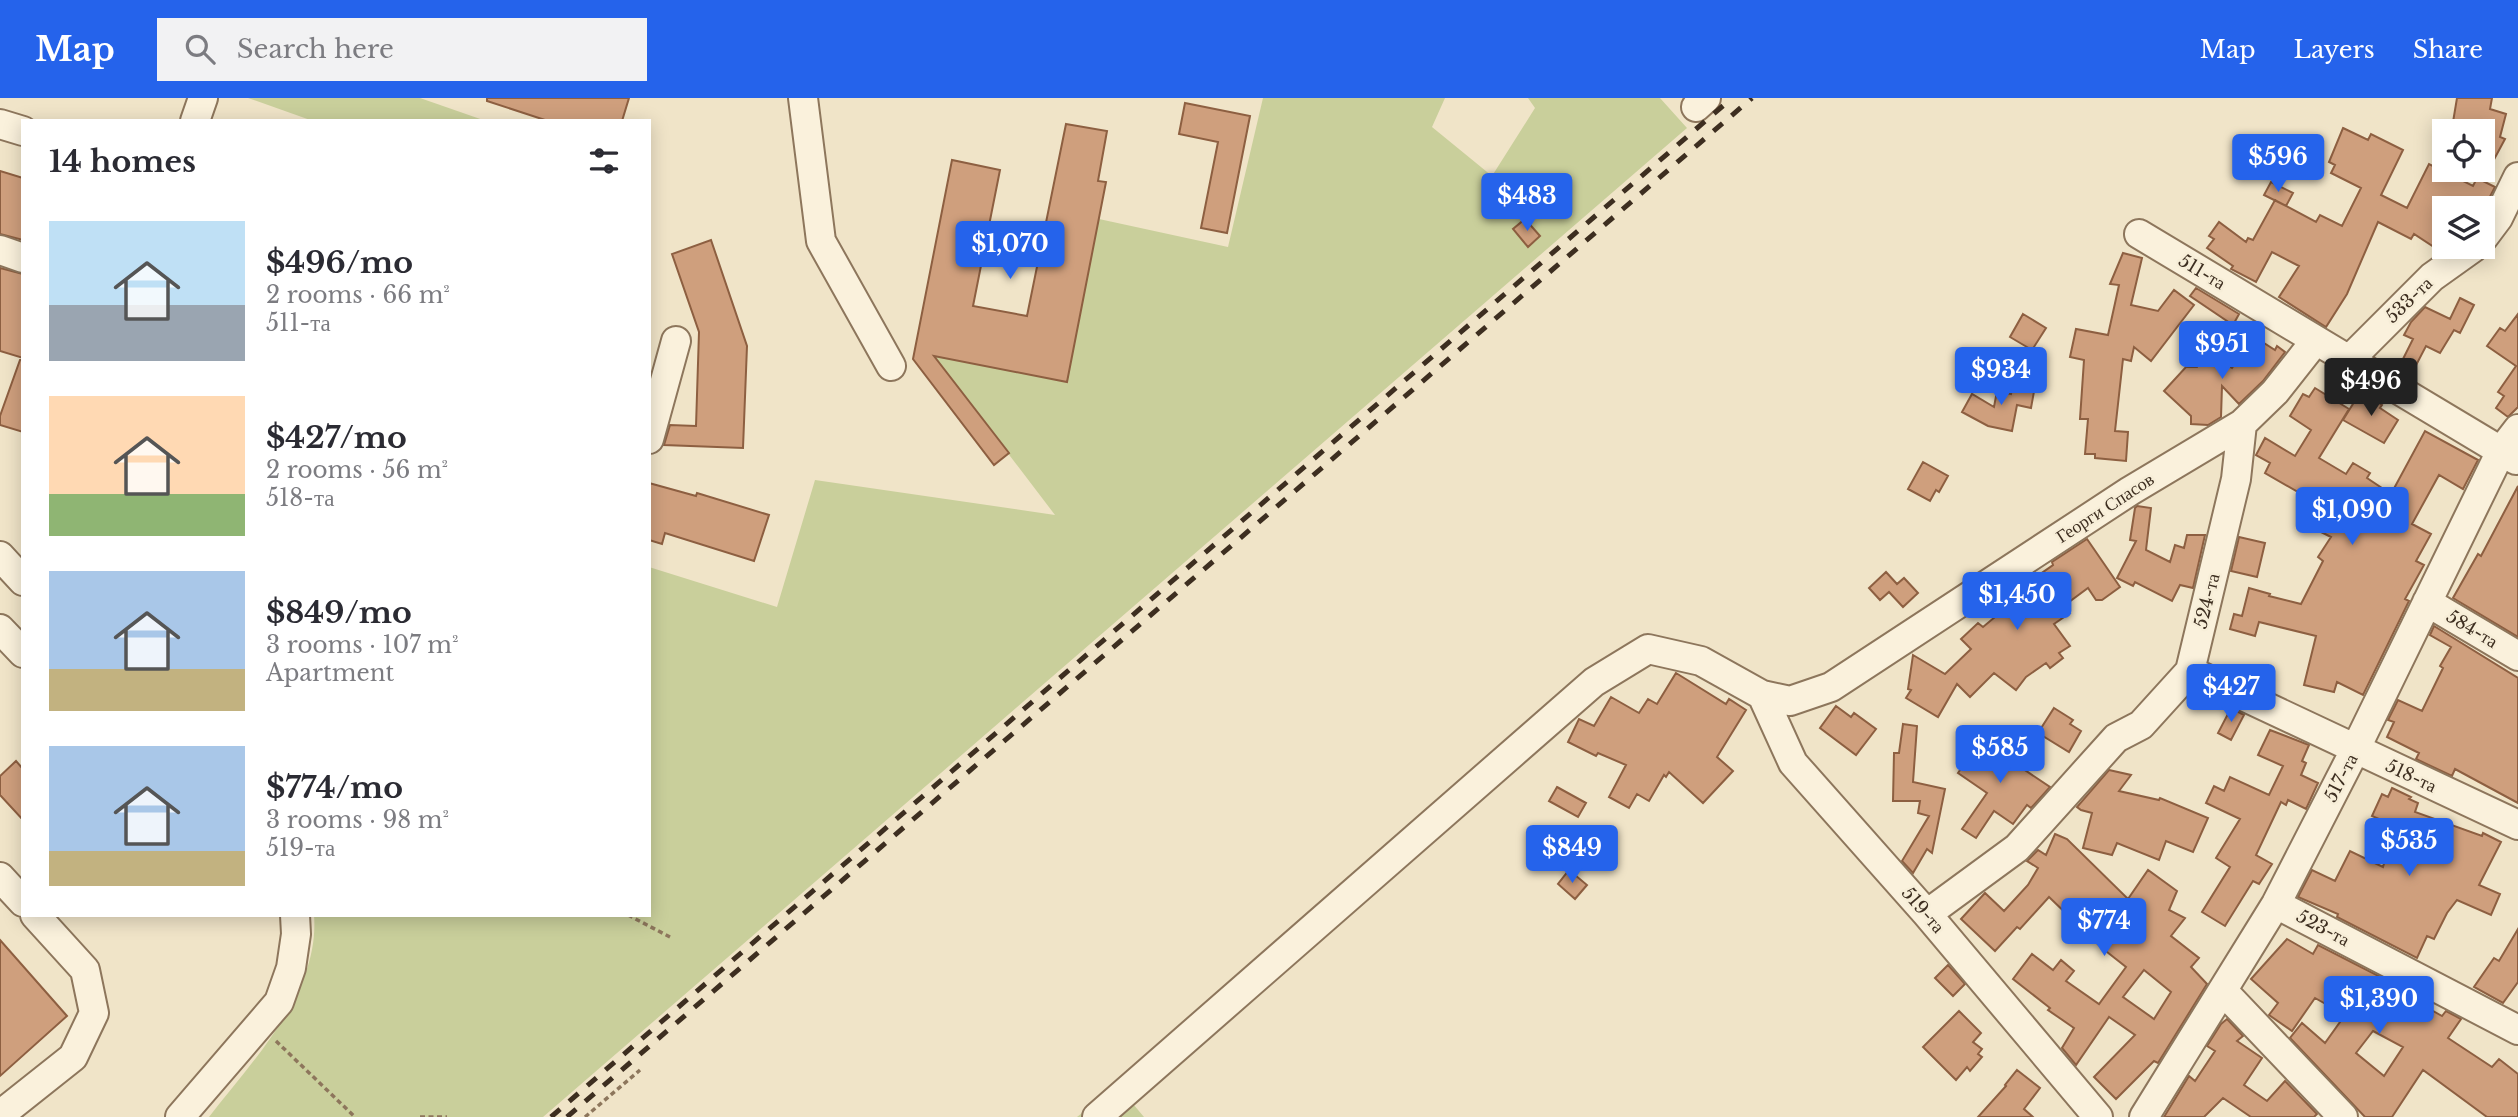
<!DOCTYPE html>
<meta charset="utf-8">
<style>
:root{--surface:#fff;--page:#f2f2f3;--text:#2b2b33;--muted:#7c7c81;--accent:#2563eb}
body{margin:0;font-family:"Libre Baskerville",serif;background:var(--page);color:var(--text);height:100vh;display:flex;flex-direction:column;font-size:26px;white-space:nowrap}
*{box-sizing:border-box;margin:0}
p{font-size:23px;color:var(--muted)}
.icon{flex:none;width:38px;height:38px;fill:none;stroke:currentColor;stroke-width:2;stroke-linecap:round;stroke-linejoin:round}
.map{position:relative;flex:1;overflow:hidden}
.drawer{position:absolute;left:21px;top:21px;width:630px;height:798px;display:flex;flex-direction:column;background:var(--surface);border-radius:0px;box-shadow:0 4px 18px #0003}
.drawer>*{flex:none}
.buttons{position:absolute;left:2432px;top:21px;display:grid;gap:14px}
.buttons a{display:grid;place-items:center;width:63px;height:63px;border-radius:0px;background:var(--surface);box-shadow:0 4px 18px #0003;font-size:35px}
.price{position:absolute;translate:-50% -60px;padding:0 16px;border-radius:7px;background:var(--accent);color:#fff;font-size:23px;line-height:46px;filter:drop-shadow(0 2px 4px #0008)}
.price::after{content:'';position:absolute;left:50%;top:42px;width:21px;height:16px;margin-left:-10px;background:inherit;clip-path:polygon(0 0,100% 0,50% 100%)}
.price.active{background:#222;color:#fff}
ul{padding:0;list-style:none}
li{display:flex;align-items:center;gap:21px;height:175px;padding:0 28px}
li span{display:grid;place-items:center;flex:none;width:196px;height:140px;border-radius:0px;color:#555}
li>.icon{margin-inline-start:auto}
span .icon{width:84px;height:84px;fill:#fffc;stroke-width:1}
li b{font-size:30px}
h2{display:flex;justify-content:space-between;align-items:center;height:84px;padding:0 28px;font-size:30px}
header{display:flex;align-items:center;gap:42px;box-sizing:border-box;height:98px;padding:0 35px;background:var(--accent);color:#fff}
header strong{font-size:33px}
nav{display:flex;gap:38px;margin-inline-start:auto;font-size:24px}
.search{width:490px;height:63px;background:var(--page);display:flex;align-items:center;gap:18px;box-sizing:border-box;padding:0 24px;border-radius:0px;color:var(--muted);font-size:26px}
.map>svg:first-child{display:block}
.green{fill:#c9cf9b}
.building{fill:#cf9f7d;stroke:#8d5f41;stroke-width:2;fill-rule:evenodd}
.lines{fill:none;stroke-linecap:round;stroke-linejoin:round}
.minor-casing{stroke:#8d765c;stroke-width:32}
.path{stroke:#8d765c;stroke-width:3.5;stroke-dasharray:5 3.5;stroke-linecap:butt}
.minor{stroke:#faf1dc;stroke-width:28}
.rail{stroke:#3d2e20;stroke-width:5;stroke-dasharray:12 12;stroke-linecap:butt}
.labels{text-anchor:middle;stroke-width:5;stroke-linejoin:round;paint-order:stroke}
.street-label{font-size:18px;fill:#3d2e20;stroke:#f7eed8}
</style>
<header>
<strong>Map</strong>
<div class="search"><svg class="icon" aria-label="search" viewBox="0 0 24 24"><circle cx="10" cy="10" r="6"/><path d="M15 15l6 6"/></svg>Search here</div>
<nav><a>Map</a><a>Layers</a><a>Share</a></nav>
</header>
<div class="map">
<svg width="2518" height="1019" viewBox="0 0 2518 1019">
<rect width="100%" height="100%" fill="#f0e4c8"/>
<path class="green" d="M248,0H420L486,23H313Z
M1263,0H1445L1432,29L1492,78L1535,10L1528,0H1660L1687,30L543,1019H209C253,962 320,894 314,817H649V469L777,509L815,382L1055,417L934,258L1067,284L1099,121L1228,149Z
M1117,987L1144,1019H1077Z"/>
<path class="building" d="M487,0H629L622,23H548L487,3Z
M2457,0H2492L2490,11L2506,16L2500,39L2505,41L2483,82V33H2464L2452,30Z
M1185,5L1250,18L1227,135L1201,130L1218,44L1179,36Z
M1066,26L1107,33L1098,83L1106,84L1067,284L934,258L1009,355L994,367L913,261L952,62L1000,72L973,208L1027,218Z
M2343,30L2368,42L2371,36L2403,52L2381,97L2407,110L2429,66L2473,88L2477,80L2495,89L2484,110H2445V149L2440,153L2414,136L2411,141L2378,124L2347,196L2326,229L2279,199L2299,168L2272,154L2256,184L2231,171L2233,168L2207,150L2214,141L2209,138L2219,124L2246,144L2248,140L2253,142L2275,102L2316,124L2320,117L2342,128L2361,90L2331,75L2335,67L2329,64Z
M0,73L23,80V142L0,136Z
M2271,84L2293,95L2286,108L2264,97Z
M1525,121L1540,138L1528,149L1513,131Z
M711,142L747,248L743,350L664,347L670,327L696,328L699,234L672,156Z
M2123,155L2142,160L2131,207L2158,213L2174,192L2194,207L2151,263L2134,249L2131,263L2123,261L2115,333L2128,334L2126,363L2095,360V356H2085L2088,321H2080L2084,262L2070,259L2076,231L2108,237L2119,187L2110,186Z
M0,170L23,176V260L0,253Z
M2196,190L2239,216L2233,227L2190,198Z
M2460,200L2474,207L2460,235L2454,232L2440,255L2426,248L2412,275L2399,269L2413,241L2404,237L2411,224L2425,209L2450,221Z
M2023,216L2046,230L2032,252L2010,239Z
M2518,216V309L2508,319L2496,310L2504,298L2498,294L2516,268L2487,248L2500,230L2505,233Z
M2253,238L2275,252L2277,248L2285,254L2263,283L2239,306L2222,288L2221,319L2208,327L2191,326V318L2164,293L2186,269H2197L2206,255L2232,270Z
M20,262H23V334L0,327V318Z
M2013,284L2035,288L2031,310L2017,307L2012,333L1988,328L1962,314L1972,296L1994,309L1997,293L2011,296Z
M2315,290L2349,311L2319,360L2346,376L2353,365L2370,375L2367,380L2391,396L2425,333L2478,362L2463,391L2439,377L2412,426L2431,436L2416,463L2424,467L2405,501L2409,503L2363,597L2337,584L2334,594L2304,587L2316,538L2259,524L2255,538L2230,531L2234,516L2242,518L2249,490L2270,496L2269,498L2301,506L2323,463L2318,459L2331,439L2299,423L2310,401L2265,375L2270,365L2256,357L2265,340L2295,358L2311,332L2290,318L2303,296L2309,299Z
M2361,293L2382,307L2380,310L2398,322L2384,345L2343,322Z
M1923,364L1948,378L1939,394L1936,392L1930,403L1908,391Z
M649,385L696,398L697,395L769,417L754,463L665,435L662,446L649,442Z
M2518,388V539L2453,500L2478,456L2481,458Z
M2137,408L2151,410L2146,452L2170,464L2175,447L2184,450L2187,437H2205L2193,490L2180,487L2172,503L2135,484L2133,488L2117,480L2136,443L2130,442L2135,410Z
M2239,439L2265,445L2257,479L2231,473Z
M2087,441L2120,489L2102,502H2096L2088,490L2065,507L2070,515L2054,526L2070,548L2059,555L2063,560L2050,570L2046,565L2026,579L2016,592L1994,575L1970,599L1957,586L1938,619L1906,600L1911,592L1908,591L1913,557L1945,576L1971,551L1961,541L1978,525L1983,529L2019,499L2016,493L2053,467L2052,464Z
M1886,474L1897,486L1904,480L1918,495L1903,509L1889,494L1880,502L1869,490Z
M2434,528L2518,580V705L2455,671L2452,678L2416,661L2419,655L2387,639L2394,624L2388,622L2398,602L2422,613L2443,570L2440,568L2451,549L2430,537Z
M1676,575L1726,606L1729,601L1746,612L1717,659L1733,673L1703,705L1669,674L1666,679L1664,677L1649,703L1637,696L1629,710L1609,699L1626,667L1598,655L1596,658L1568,644L1579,621L1594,628L1611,599L1639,615L1648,601L1657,606Z
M1836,608L1851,619L1854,615L1876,631L1856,657L1820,630Z
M2054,610L2073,622L2070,626L2081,633L2069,654L2038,635Z
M2231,610L2244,617L2231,642L2218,635Z
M1903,626L1917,628L1913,684L1945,691L1932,755L1927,751L1913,775L1902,763L1929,718L1918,715L1920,703H1893L1894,655H1899Z
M2270,632L2309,647L2302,663L2306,665L2301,677L2318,685L2306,711L2288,702L2286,707L2281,704L2256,757L2272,766L2259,786L2253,783L2225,828L2202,814L2230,769L2216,760L2240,721L2206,705L2214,688L2224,693L2230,679L2269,697L2283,668L2258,657Z
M1982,641L1997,651L2002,644L2019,655L2013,664L2050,689L2031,710L2027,707L2013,726L1994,713L1976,740L1962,731L1987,695L1958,675Z
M16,663L23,671V722L0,697V678Z
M2109,672L2131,677L2119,693L2159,702L2160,700L2208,720L2193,754L2166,743L2159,762L2117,745L2112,757L2083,750L2092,715L2081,712L2077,709Z
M1557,689L1586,705L1578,719L1549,703Z
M2392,690L2411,699L2409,701L2418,705L2415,714L2482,738L2483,735L2501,744L2479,787L2500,796L2491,817L2457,802L2447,815L2434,841L2427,838L2417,860L2337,819L2338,816L2298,799L2312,772L2335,783L2350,753L2383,769L2395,728L2372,718L2382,696L2388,699Z
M2055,736L2067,741L2128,801L2148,772L2177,793L2169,812L2185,820L2171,838L2199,860L2191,869L2207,886L2158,965L2154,963L2116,1001L2094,979L2135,937L2109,919L2076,967L2062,950L2074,930L2048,912L2050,910L2013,881L2032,856L2053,872L2061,862L2074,873L2066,883L2099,906L2126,869L2102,850L2049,799L2020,831L2017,829L1995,853L1961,821L1985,795L2004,813L2028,787L2038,770L2027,763L2038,752L2046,757ZM2144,872L2171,894L2154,921L2123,899Z
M1569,772L1587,787L1575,801L1558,786Z
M2518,831V884L2503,905L2474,889L2494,860L2499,863Z
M2287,841L2313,856L2318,847L2408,893L2405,897L2442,918L2446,913L2461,921L2448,940L2492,969L2499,961L2518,976V1019H2487L2423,972L2392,1019H2365L2290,940L2302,925L2325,945L2345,917L2315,900L2292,933L2269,917L2278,905L2251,881ZM2373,933L2403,949L2384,978L2356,955Z
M0,842L67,918L0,978Z
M1948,867L1965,886L1953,898L1935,880Z
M1959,913L1981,935L1973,944L1982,951L1978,956L1982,959L1970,973L1967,969L1956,982L1923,949Z
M2227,921L2243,938L2237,943L2262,960L2244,987L2267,1003L2285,983L2317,1016L2314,1019H2251L2223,1000L2204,1019H2164L2189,978L2195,983L2215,953L2207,948L2221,926Z
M2017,972L2040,990L2024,1011L2033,1019H1978L2006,988L2005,987Z"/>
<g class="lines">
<defs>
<path id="minor" d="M803,0L821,143L891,268
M1696,9L1706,0
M195,23L203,0
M0,26L23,33
M2139,136L2516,362
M2483,140L2498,120L2518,79
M0,152L23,160
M2349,262L2432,179L2474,149
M649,341L676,243
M0,458L23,483
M2427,504L2518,558
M0,531L23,555
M2190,573L2518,727
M1762,597L1793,665L1927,816L2098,1019
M0,779L23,804
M2276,806L2518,932
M1927,816L2017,750L2116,640L2141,627L2190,573L2236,381L2242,326
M2223,893L2343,1019
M0,1017L73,959L94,915L85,872L35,817
M180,1019L279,904L291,870L296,836L295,817
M1097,1019L1594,584L1648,551L1701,563L1762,597L1790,603L1831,589L2130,393L2242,326L2275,294L2316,242
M2144,1019L2276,806L2355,652L2501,353L2518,331"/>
</defs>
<use href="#minor" class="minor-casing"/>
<path class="path" d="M628,817L670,839
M276,943L355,1019
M420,1019H447
M585,1019L640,972"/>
<use href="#minor" class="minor"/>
<path class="rail" d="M551,1019L1732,0
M567,1019L1752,0"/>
</g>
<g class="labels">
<g class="street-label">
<text transform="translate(2202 174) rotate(31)" y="6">511-та</text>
<text transform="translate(2409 202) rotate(-44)" y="6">533-та</text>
<text transform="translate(2105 410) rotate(-33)" y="6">Георги Спасов</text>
<text transform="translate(2207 503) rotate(-76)" y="6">524-та</text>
<text transform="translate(2472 531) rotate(31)" y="6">584-та</text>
<text transform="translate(2411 678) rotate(25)" y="6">518-та</text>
<text transform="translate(2341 680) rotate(-63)" y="6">517-та</text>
<text transform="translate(1923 812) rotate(49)" y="6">519-та</text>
<text transform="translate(2323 830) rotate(28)" y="6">523-та</text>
</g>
</g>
</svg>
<div class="buttons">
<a><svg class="icon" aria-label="locate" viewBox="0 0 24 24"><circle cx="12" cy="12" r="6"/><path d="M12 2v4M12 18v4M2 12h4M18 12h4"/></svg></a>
<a><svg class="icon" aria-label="layers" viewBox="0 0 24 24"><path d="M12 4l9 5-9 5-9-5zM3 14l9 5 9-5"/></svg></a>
</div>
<b class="price" style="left:2278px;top:96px">$596</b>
<b class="price" style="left:1527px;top:135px">$483</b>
<b class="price" style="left:1010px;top:183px">$1,070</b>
<b class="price" style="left:2222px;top:283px">$951</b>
<b class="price" style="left:2001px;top:309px">$934</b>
<b class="price active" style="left:2371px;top:320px">$496</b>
<b class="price" style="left:2352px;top:449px">$1,090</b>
<b class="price" style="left:2017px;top:534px">$1,450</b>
<b class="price" style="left:2231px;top:626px">$427</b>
<b class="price" style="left:2000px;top:687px">$585</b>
<b class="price" style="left:2409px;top:780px">$535</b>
<b class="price" style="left:1572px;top:787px">$849</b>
<b class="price" style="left:2104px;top:860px">$774</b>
<b class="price" style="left:2379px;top:938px">$1,390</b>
<section class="drawer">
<h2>14 homes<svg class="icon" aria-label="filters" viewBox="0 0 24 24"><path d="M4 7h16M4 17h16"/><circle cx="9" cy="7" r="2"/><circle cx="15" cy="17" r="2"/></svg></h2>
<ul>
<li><span style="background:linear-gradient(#bfe0f5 60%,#9aa5b1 0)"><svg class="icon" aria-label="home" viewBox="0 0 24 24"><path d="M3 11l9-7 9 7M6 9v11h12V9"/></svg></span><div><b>$496/mo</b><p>2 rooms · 66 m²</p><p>511-та</p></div></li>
<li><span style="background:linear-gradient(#ffd9b3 70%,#8fb573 0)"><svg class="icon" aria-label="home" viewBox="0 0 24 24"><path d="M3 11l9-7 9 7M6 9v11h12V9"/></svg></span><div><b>$427/mo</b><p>2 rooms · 56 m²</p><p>518-та</p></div></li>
<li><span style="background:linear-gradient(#a9c7e8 70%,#c2b280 0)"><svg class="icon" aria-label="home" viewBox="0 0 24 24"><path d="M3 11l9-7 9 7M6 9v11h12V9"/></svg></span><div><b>$849/mo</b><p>3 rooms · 107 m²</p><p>Apartment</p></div></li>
<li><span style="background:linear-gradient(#a9c7e8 75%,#c2b280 0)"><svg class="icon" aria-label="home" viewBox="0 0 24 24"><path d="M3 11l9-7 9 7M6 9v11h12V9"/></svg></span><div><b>$774/mo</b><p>3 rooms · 98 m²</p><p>519-та</p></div></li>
</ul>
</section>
</div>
